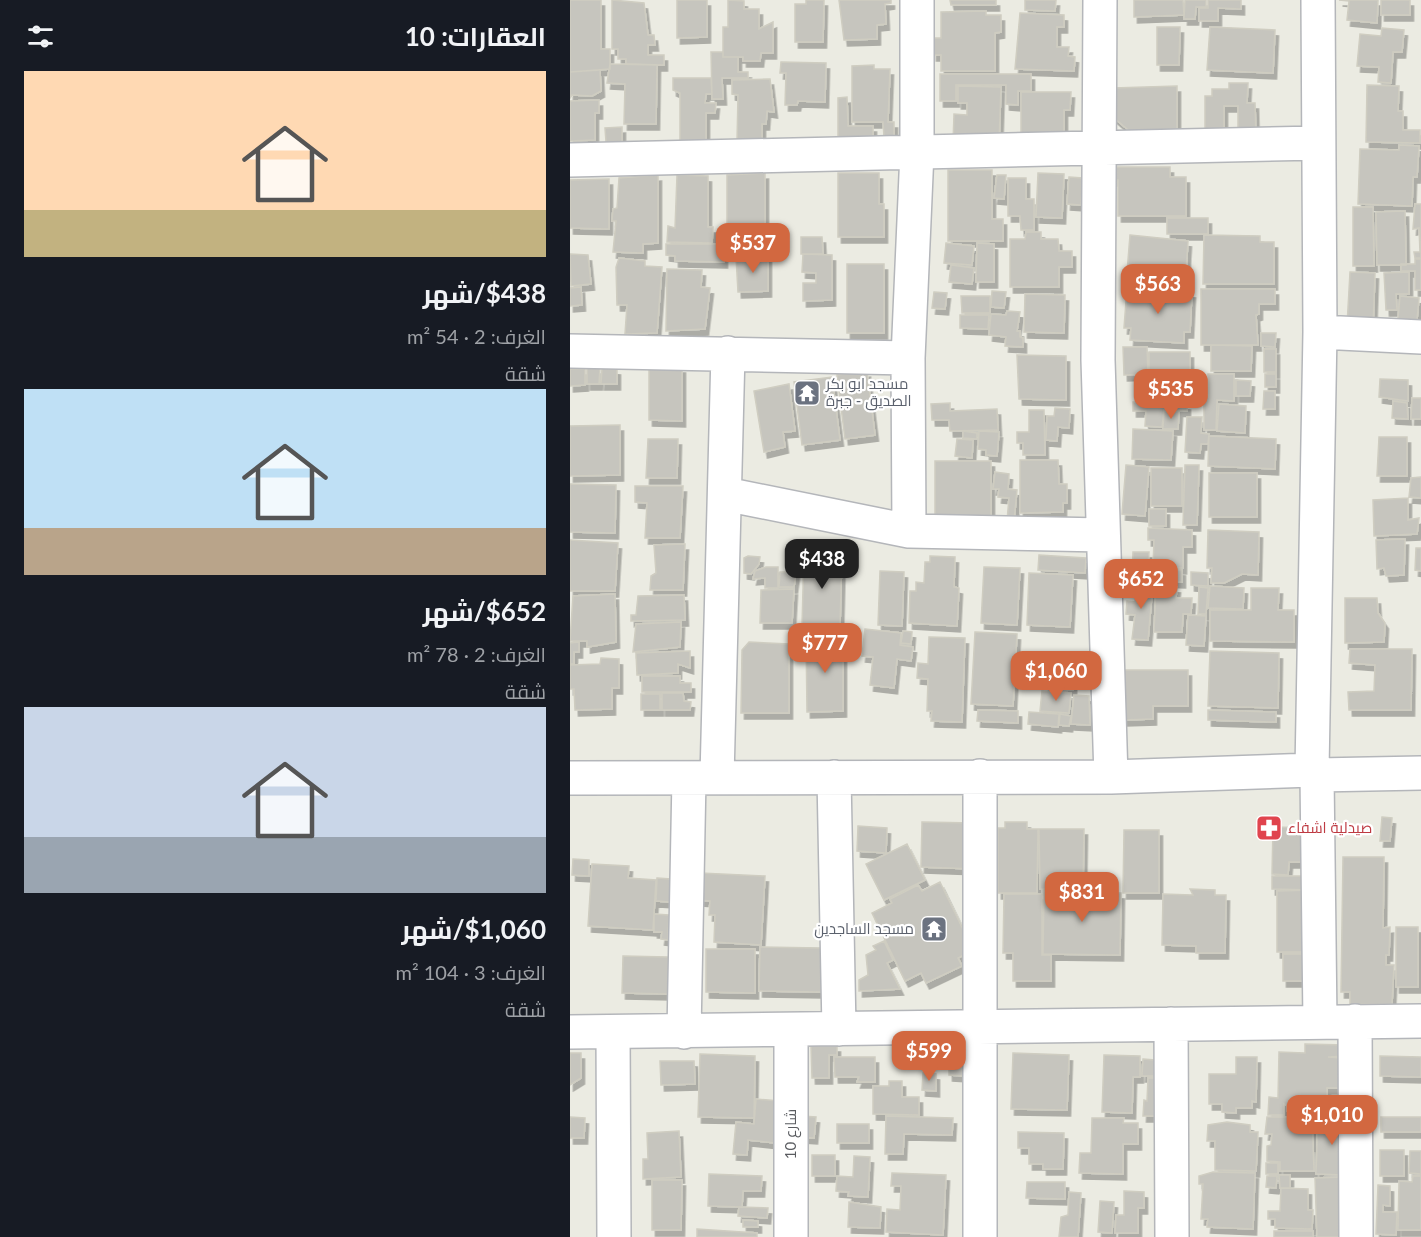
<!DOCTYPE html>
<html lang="ar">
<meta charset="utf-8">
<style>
:root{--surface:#171b24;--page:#242831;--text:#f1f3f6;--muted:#9ea1a6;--accent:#d26840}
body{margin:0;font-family:Lato,Cairo,sans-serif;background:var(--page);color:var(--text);direction:rtl;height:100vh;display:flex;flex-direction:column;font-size:22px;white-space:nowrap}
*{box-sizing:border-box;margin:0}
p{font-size:20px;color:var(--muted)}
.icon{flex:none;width:33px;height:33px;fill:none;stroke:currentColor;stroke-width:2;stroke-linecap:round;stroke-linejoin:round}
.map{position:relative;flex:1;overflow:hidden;direction:ltr}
.details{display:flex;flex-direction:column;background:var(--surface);width:570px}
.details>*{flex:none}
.price{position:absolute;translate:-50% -51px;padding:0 14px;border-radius:12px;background:var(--accent);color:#fff;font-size:20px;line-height:39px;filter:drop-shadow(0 2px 3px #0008)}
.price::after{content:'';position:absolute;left:50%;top:36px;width:18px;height:14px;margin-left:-9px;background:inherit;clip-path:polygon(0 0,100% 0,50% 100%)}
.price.active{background:#222;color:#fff}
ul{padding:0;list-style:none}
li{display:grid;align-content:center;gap:12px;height:318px;padding:0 24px}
li span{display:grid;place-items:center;height:186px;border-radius:0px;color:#555}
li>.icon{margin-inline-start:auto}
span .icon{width:108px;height:108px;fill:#fffc;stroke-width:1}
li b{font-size:26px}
h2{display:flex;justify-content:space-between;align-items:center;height:72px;padding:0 24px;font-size:26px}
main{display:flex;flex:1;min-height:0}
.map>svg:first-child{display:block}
.building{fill:#c6c5be;stroke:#cfcdc1;stroke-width:1.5;filter:url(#shadow)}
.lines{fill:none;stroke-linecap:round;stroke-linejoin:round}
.minor-casing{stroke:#b4b6ba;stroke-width:36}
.minor{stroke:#fff;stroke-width:33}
.labels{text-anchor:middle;stroke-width:4.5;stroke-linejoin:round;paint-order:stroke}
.worship-label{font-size:15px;fill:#5b616d;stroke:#fff;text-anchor:start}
.health-label{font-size:15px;fill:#be3a42;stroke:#fff;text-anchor:start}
.street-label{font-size:15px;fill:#5a5c60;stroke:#fff}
</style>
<main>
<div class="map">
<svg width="851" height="1237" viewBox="0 0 851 1237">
<defs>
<filter id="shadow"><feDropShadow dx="3.5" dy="6" stdDeviation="0" flood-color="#0004"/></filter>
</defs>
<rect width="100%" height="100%" fill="#ebebe2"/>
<path class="building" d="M0,0H31V49H40V69L0,72Z
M42,0L74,3L78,35H84L85,45H78V55H94V65L56,64V59H48V49H42Z
M107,0H137V37L107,38Z
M158,0L174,1V9H189V29L203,22V53H191L190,61H173V57H153V27H158Z
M236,0H254L253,42H225V4H236Z
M269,0H321V3L315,4L316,24L307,25V39L274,40Z
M380,0H426V5H381Z
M455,0H486L485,11L455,10Z
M564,0H613L614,15L564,17Z
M615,0H636V7H626L625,19H614Z
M638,0H671V9L648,8V21H629V8H638Z
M769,0H808L807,23L777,20L779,1Z
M811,0H840V15H811Z
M416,11V15H431V32L425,33V71H371V55H363V38H371V12Z
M450,13L494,15V27H487V47H499L498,56L505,57L504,71L445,69Z
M587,27H610L609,65H587Z
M640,27L705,30L703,73L637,70Z
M812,28L834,30L832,52H823L821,83L808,82L809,67L787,66L790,34L811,36Z
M141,52H153V57H168V72H178V78H152L153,99H142Z
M211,62L256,63L255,102L228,101L227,105H215L216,73H210Z
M40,64L87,65L86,124H54L55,84L37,83Z
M304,65V69H320L318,122H324V136L314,137L313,122H282V66Z
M30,70L31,91L22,96L2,95L0,98V72Z
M370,74H461V91H448V105L436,104V85H386V101H370Z
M103,78H141L142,94H136L135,103H146L145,113H136V141H110V93L103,90Z
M200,79L204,112L197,111L196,124H192V142H167L168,95L162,94V80Z
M659,83H678L677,103H685L686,138H668V106H654V138H635V96H642V89H659Z
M797,85L829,86L828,111H833V130H850V143L796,142Z
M388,86L431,87L429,145L383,143L384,114L397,115V103H388Z
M607,86V138H562L557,129L543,117V88Z
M451,92H501L500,110H494V138H451Z
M277,97L278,126H303V141L268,142V98Z
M29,100V113H25V140L0,141V101Z
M52,127V142H36L35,128Z
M829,145L849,146L847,177H843L842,206L788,204L790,149L829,150Z
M544,167H600V177H616V216H548V180H544Z
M378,170H422V219H433V241H378Z
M195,173V246L157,247V175Z
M268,173H309V204H314V237H268Z
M468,173L494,174L492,218L466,217Z
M88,175V243L73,244V253L43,252L46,221H42L43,209L47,208L49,178Z
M107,175L138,176V227H143L142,243L97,242L98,226L105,228Z
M427,175H436L434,199L424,198Z
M499,177L513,178L511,205L497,204Z
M438,178H456V199H464V230H451L450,216H438Z
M39,179V229L0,228V180Z
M845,204H851V258H845L844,252H850L849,228L843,229Z
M783,207H803L804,266H783Z
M835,211L836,265H807L806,212Z
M597,218H638V234H597Z
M456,232H471V239H488L489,251H502V267H489V287H440V239H455Z
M560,235L618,241L615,289L556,285Z
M634,235L690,236V242H704V284H633Z
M231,237H252L253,254H231Z
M376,243L404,246L402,265L374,263Z
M407,243L424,244V282H406Z
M96,244H154V262L105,261V256L96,255Z
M0,254L18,255L21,284L1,286Z
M233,254L262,255V300L233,301V283H246V273L232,272Z
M198,255V291L168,292L166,257Z
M49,258L75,261V266L92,267L87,333L55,334L57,305H47L46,267Z
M845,259H851V290H845V271H831V264H845Z
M277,264H314V333H277Z
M381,265L404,268L402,284L379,282Z
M97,269L132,270L131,287L140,288L135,329L96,331Z
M780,272L805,273L803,328L777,326Z
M839,272V294H826L827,310H816L814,273Z
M11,287L12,305L0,306V288Z
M557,288L622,292L620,332H614V343L560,340L561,328H554Z
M631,289H705V304H689V314L686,315L688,345H631Z
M422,291L436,292L434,308L421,307Z
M364,292L377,293L375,309L362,308Z
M455,294L495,295L494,333L454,332Z
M391,296H420V313H392Z
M830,296L849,298L846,331L828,319Z
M437,311L450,312L447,331H450V337L453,338V347L435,346L436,337L419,335L421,314L436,315Z
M390,315H419L418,329L390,328Z
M691,333H706L705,347L691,346Z
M641,345L682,346L681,371H641Z
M553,347H577L578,374L554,375Z
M694,349H706V372H694Z
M579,352H620V400H579Z
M447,355L496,356V400L449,399Z
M79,367H112V421L79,420Z
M17,368H30L29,384H17Z
M32,368L47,369V384H31Z
M0,369H15V385L0,386Z
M297,371L305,435L275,439L267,375Z
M638,374H664V401L647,400L646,430H634V397H638Z
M695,374H706V387H695Z
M262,377L270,440L232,445L224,382Z
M810,379L838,380V401L809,397Z
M666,380L681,381L680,396H666Z
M219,384L225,431L213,432L215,447L194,452L184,391Z
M694,391H705V409H693Z
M842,398H851V419H841Z
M823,401L837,403L838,419L822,418Z
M563,402L617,404V411L594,409L592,427L575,426L576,411H563Z
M380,403V411L427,409L428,430L380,431L379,420H362L361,404Z
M649,404L676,406L675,433L647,431Z
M485,408L500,409L499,428L488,427L487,441L476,440L477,416H484Z
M459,410H474L475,455H453V443H447V432H459Z
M594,411H609L608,429H593Z
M617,417H632L631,433L639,434L638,444H631L630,453L615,452Z
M50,425V475L0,476V426Z
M563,429L603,431L601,460L562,459Z
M393,431L407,433V439L393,438Z
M409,431L429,432L427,456L416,455V450L408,449Z
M639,436L706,439L705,469L638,466Z
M809,437H837V476H807Z
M78,439H108L107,478H76Z
M387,439L403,440L402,458L385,456Z
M450,460H488L489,484H497V503H493V512L450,513Z
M365,461H421V518L365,519Z
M556,465L579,467L575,516L552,514Z
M615,465H629L627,525H613Z
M581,468H612V506H581Z
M425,472L439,474L438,489L447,490L444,521H437L439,498L428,497L429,489H423Z
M639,473H687V517H639Z
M851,477V498L839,497L841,478Z
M0,484L46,485L45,533L0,532Z
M65,486H113L110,538H75L77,503L65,502Z
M838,498V520L849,518L847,534L804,536L803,500Z
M579,509H596V526H579Z
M578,528L622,530V547H613V568L583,567L584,540H578Z
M638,530L689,532L688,575L672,574L654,583H641L642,568H637Z
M835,539L834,575L816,576L814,568L807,569L806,540Z
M0,540L48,543L45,591H0Z
M115,544L113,590H80L81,576L86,573L84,545Z
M846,548H851V571L845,570Z
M234,552L272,553L270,627L232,626Z
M563,552H579L577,582H562Z
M469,555L516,558L515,573L468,570Z
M178,556L190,557L189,564L181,574L174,573V558Z
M360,556L385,557L384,587L389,588L387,626L339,623L340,591H346V582L354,583L355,562H360Z
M196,567H208V588H195V578L183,579L185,571Z
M414,567L450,568L447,625L411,623Z
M587,569L612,570V582L586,581Z
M310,571L334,572L332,626L308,625Z
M210,572H226L224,587H209Z
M621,572L638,573V586L621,585Z
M459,573L503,575L500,627L457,625Z
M564,583L583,584L578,640L562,639L565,615L556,614L557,601L566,602L567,596H562Z
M586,586L607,587L606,598H622L621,614H613L612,632H584Z
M640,586L674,588L673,609L638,608Z
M629,587L638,588L636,614H628Z
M681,588H709L708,610H724V642L640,641V610H681Z
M224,589L222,623H190L191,590Z
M45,594L46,642L17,647V641H0L3,596Z
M114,595L115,620L61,621V615H66L68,596Z
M775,598H807L808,613L815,623L814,642L775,643Z
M618,615L636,616L634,646L616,645Z
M111,622L110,647L63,652L66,624Z
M295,629L331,633L330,645L343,647L341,661L327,659L324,688L300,685L303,657L292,656Z
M333,631L342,632L341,644L331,643Z
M405,632L447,634L443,706L401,704Z
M236,637H273V711L237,712Z
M359,637L395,638L392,722L361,721L362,711H357L358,679L347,678L348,663L358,664Z
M9,642V652H4V664H0V643Z
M179,642L219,644V713H171L172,650Z
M780,649H842L841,710H779L778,692L804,691L805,665L779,663Z
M120,651V668L108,664V673L67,675L66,653Z
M640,651L709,653L708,708L638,706Z
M31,658L49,659V688H42V709L5,710L4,689H0V665L30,664Z
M476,662L504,663L503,690L475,689Z
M553,670H618V706H583V719L553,720Z
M72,676H110V683H121V692H72Z
M472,691L501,693L499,713L470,711Z
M92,693H113L114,701L121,702L120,710H92Z
M71,694H90V710H71Z
M504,695L519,696L520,725L501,724Z
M408,710L448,711V723L407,721Z
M638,710L706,712V722L638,720Z
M459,712L489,714L488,727L458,724Z
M490,714L501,716L499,726L489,725Z
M812,817L822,818L820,841H810Z
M352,822L405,823L404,869L351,867Z
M435,822H457V829H468L467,893H428V828H435Z
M288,826L317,828L316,853L287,851Z
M703,827L742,828L740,862H719L718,875L702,874Z
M469,829H514L513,889H470Z
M554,830H589V893H553Z
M337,844L355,880L314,900L296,864Z
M773,857H814L813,928L820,927L819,955H816V965H824L822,1004H780V992H771Z
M3,859L19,860V876L2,875Z
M22,864L59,866L58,878L86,880L83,930L18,926Z
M130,873L195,876L191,945L144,942L145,915H139L140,901L129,900Z
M702,876H742V890L702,889Z
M87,878L101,879L100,902L86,901Z
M370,882L403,950L388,958L392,966L356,983L351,973L335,981L302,913L322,903L320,899L348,885L352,891Z
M620,889L645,890V895H656L655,953H626V946L592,945L593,894L623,895Z
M742,890V952H707V891Z
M474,891L551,893L550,955L473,954Z
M434,894H472V955H481V981H443V953H433Z
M84,914L99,915L98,940L91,939L92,932H84Z
M826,927H848V987H826Z
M314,941L323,960L317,963L330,989L289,991V980L298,975L296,955L306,950L303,946Z
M190,947L252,948L251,992L189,991Z
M136,949H185V993L136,992Z
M713,954H743V981H713Z
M53,956L98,957V994L52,993Z
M735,1044L776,1045V1056L758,1057L772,1058V1088H757V1111H717V1106L714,1104V1115H698L699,1097L708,1098L709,1052L735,1053Z
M241,1046H267V1055H259V1078H242Z
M0,1053H11V1078L0,1085Z
M443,1053L499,1055L497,1110L441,1109Z
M130,1054L185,1056L184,1118L128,1117Z
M534,1055L570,1056V1077H563L562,1113L532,1112Z
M810,1056L851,1057V1077L810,1076Z
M264,1057H305V1082H287L289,1077H265Z
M666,1057H687L686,1102L682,1101V1108H666V1113L652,1112V1104H639V1074H666Z
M379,1058H395L394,1076L379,1075Z
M573,1059L585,1060V1076H572Z
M90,1061H124L125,1084L91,1085Z
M353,1073L366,1074V1091L352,1090Z
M578,1078H587L585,1116H573L574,1100L577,1101Z
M319,1081H332V1097H349V1115L303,1114V1086H319Z
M186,1099L209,1101L205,1143L178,1140L177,1155L163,1154L166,1122L184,1124Z
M232,1116L246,1117L244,1138L230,1137Z
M316,1116L383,1118L382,1135L334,1134L333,1154H315Z
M748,1116L777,1117L775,1175L746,1174Z
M0,1117L15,1118L14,1138H0Z
M697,1117H742L744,1171H710V1162L697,1161V1146L701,1145L702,1134H695Z
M811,1117H851V1132H811Z
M522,1118H554L553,1123H568V1144H553V1174L509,1173L510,1153H521Z
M657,1122L680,1125V1132H688L686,1171L645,1170V1141H637L638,1125Z
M267,1124H299V1143H267Z
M109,1131L111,1177L73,1179V1159H78L77,1133Z
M448,1132L494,1133L493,1169H473V1164H459V1148H448Z
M810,1150H834V1176H810Z
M840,1151H851V1174L839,1173Z
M242,1155H265V1176H242Z
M284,1156L300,1157L298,1197L278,1196L279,1192L266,1191L267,1176L283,1177Z
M696,1163H708V1174H696Z
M643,1172L685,1173L683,1229L637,1227L638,1219H631L633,1184H629V1176Z
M322,1173L376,1175L373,1235L316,1232L317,1209L330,1210L331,1186H321Z
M139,1174L192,1176L191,1191H173L172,1207L138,1206Z
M709,1175H720V1188H710Z
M697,1176H707L706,1188L696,1187Z
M843,1176H851V1230H828L829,1181L842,1182Z
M774,1177L776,1237H747L745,1178Z
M82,1180H112L111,1230H82Z
M457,1182H495V1199L456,1198Z
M808,1185L820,1186V1206L813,1205V1212H827L826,1235L806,1234Z
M711,1188L738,1189V1210H743L742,1229L705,1228V1219H698V1211H710Z
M554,1191L574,1192V1208H568V1233H545L546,1215H554Z
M499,1192L511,1193L508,1237H489L491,1217L498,1215Z
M530,1201L544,1202L542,1233L528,1232Z
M279,1202L311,1207L310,1228L278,1227Z
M169,1207L198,1208L197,1218L168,1216Z
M173,1220L188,1221V1227H173Z
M127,1229L187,1233V1237H127Z
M704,1231H743V1237H704Z"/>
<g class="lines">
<defs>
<path id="minor" d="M530,0L528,360L541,777
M0,160L748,143
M750,332L851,337
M0,351L338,358
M155,494L339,531L533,535
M339,531L338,358L347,152V0
M742,770L750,332L748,0
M747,775L750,1022
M410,776V1237
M147,777L158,353
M264,777L269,1029
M0,778L541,777L742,770L747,775L851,773
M785,1021L786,1237
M601,1024L602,1237
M221,1030V1237
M0,1032L851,1021
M43,1032L44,1237
M114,1032L119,778"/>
</defs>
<use href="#minor" class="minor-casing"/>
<use href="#minor" class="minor"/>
</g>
<defs>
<symbol id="temple-square" viewBox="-11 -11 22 22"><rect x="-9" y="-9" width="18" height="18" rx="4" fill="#6b7280" stroke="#fff"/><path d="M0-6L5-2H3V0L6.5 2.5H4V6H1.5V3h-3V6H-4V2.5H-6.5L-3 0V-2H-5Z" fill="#fff"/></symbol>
<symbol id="pharmacy-square" viewBox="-11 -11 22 22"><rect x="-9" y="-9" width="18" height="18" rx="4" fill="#e0444e" stroke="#fff"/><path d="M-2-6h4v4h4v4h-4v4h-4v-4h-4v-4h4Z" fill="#fff"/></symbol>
</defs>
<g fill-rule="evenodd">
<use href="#temple-square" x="222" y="378" width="30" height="30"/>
<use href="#pharmacy-square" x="684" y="813" width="30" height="30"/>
<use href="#temple-square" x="349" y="914" width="30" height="30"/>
</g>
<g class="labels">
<g class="worship-label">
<text x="256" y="389">مسجد ابو بكر<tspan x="256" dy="17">الصديق - جبرة</tspan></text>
<text x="344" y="934" text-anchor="end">مسجد الساجدين</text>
</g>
<g class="health-label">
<text x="718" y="833">صيدلية اشفاء</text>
</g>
<g class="street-label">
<text transform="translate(221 1134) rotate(-90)" y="5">شارع 10</text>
</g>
</g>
</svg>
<b class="price" style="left:183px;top:274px">$537</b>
<b class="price" style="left:588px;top:315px">$563</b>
<b class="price" style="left:601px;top:420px">$535</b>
<b class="price active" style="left:252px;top:590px">$438</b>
<b class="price" style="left:571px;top:610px">$652</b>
<b class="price" style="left:255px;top:674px">$777</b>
<b class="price" style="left:486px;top:702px">$1,060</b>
<b class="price" style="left:512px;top:923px">$831</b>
<b class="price" style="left:359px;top:1082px">$599</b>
<b class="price" style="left:762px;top:1146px">$1,010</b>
</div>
<section class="details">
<h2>العقارات: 10<svg class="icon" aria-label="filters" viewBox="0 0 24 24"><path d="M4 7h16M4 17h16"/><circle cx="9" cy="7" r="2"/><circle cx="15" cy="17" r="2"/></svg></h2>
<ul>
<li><span style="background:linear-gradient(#ffd9b3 75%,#c2b280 0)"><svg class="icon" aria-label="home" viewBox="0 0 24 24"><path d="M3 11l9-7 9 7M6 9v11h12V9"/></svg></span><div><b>$438/شهر</b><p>الغرف: 2 · 54 m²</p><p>شقة</p></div></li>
<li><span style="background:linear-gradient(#bfe0f5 75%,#b9a48a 0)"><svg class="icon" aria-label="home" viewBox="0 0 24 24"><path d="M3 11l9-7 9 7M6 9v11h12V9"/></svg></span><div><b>$652/شهر</b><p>الغرف: 2 · 78 m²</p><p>شقة</p></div></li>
<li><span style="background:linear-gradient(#c9d6e8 70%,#9aa5b1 0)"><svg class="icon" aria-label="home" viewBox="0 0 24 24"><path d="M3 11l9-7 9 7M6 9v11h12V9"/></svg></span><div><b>$1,060/شهر</b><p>الغرف: 3 · 104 m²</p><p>شقة</p></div></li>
</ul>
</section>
</main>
